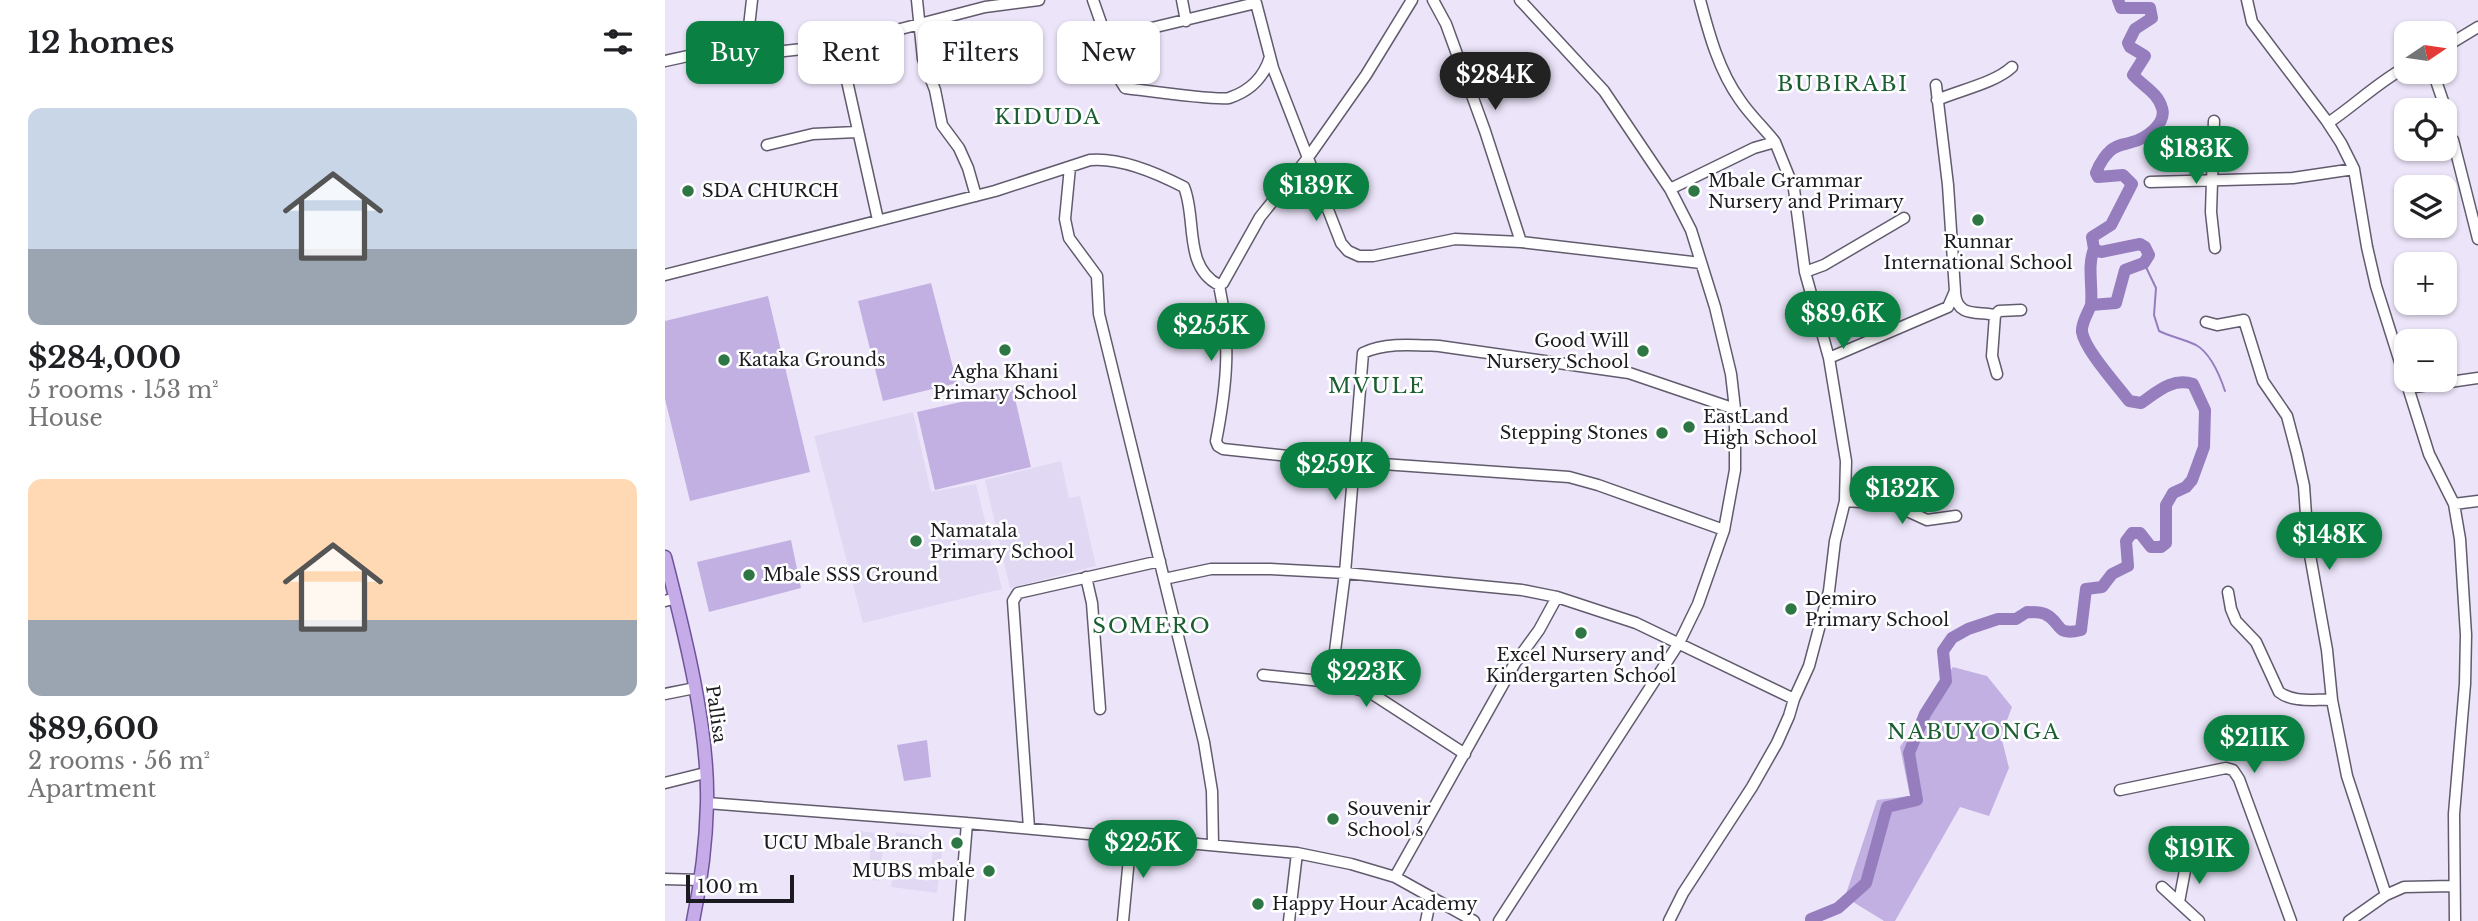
<!DOCTYPE html>
<meta charset="utf-8">
<style>
:root{--surface:#fff;--page:#f2f2f2;--text:#202124;--muted:#757577;--accent:#0b8043}
body{margin:0;font-family:"Libre Baskerville",serif;background:var(--page);color:var(--text);height:100vh;display:flex;flex-direction:column;font-size:26px;white-space:nowrap}
*{box-sizing:border-box;margin:0}
p{font-size:23px;color:var(--muted)}
.icon{flex:none;width:38px;height:38px;fill:none;stroke:currentColor;stroke-width:2;stroke-linecap:round;stroke-linejoin:round}
.map{position:relative;flex:1;overflow:hidden}
.drawer{display:flex;flex-direction:column;background:var(--surface);width:665px}
.drawer>*{flex:none}
.hud{position:absolute;left:21px;top:21px;width:665px;height:63px;display:flex;gap:14px}
.needle{width:46px;rotate:77deg}
.controls{position:absolute;left:1729px;top:21px;display:grid;gap:14px}
.controls a{display:grid;place-items:center;width:63px;height:63px;border-radius:14px;background:var(--surface);box-shadow:0 2px 5px #0004;font-size:35px}
.scale{position:absolute;left:21px;bottom:18px;width:108px;box-sizing:border-box;padding-left:7px;border:4px solid #1c1a21;border-top:0;font-size:19px;line-height:24px;white-space:nowrap;color:#1c1a21;-webkit-text-stroke:5px #fff;paint-order:stroke}
.price{position:absolute;translate:-50% -60px;padding:0 16px;border-radius:24px;background:var(--accent);color:#fff;font-size:23px;line-height:46px;filter:drop-shadow(0 2px 4px #0008)}
.price::after{content:'';position:absolute;left:50%;top:42px;width:21px;height:16px;margin-left:-10px;background:inherit;clip-path:polygon(0 0,100% 0,50% 100%)}
.price.selected{background:#222;color:#fff}
ul{padding:0;list-style:none}
li{display:grid;align-content:center;gap:14px;height:371px;padding:0 28px}
li span{display:grid;place-items:center;height:217px;border-radius:14px;color:#555}
li>.icon{margin-inline-start:auto}
span .icon{width:126px;height:126px;fill:#fffc;stroke-width:1}
li b{font-size:30px}
h2{display:flex;justify-content:space-between;align-items:center;height:84px;padding:0 28px;font-size:30px}
.pill{padding:0 24px;border-radius:14px;background:var(--surface);box-shadow:0 2px 5px #0004;font-size:24px;line-height:63px}
.pill.selected{background:var(--accent);color:#fff}
main{display:flex;flex:1;min-height:0}
.map>svg:first-child{display:block}
.built{fill:#e1d8f4}
.green{fill:#c1b0e1}
.lines{fill:none;stroke-linecap:round;stroke-linejoin:round}
.stream{stroke:#957dbe;stroke-width:2}
.river{stroke:#957dbe;stroke-width:12}
.minor-casing{stroke:#615b6d;stroke-width:13}
.major-casing{stroke:#70559a;stroke-width:15}
.minor{stroke:#fff;stroke-width:10}
.major{stroke:#c5ace9;stroke-width:12}
.poi-dot{fill:#2e7744;stroke:#fff;stroke-width:2.5}
.labels{text-anchor:middle;stroke-width:5;stroke-linejoin:round;paint-order:stroke}
.poi-label{font-size:18px;fill:#1c1a21;stroke:#fff;text-anchor:start}
.street-label{font-size:18px;fill:#1c1a21;stroke:#fff}
.quarter-label{font-size:21px;letter-spacing:2px;fill:#1a5e31;stroke:#fff}
</style>
<main>
<section class="drawer">
<h2>12 homes<svg class="icon" aria-label="filters" viewBox="0 0 24 24"><path d="M4 7h16M4 17h16"/><circle cx="9" cy="7" r="2"/><circle cx="15" cy="17" r="2"/></svg></h2>
<ul>
<li><span style="background:linear-gradient(#c9d6e8 65%,#9aa5b1 0)"><svg class="icon" aria-label="home" viewBox="0 0 24 24"><path d="M3 11l9-7 9 7M6 9v11h12V9"/></svg></span><div><b>$284,000</b><p>5 rooms · 153 m²</p><p>House</p></div></li>
<li><span style="background:linear-gradient(#ffd9b3 65%,#9aa5b1 0)"><svg class="icon" aria-label="home" viewBox="0 0 24 24"><path d="M3 11l9-7 9 7M6 9v11h12V9"/></svg></span><div><b>$89,600</b><p>2 rooms · 56 m²</p><p>Apartment</p></div></li>
</ul>
</section>
<div class="map">
<svg width="1813" height="921" viewBox="0 0 1813 921">
<rect width="100%" height="100%" fill="#ece5fa"/>
<path class="built" d="M248,412L266,492L311,484L337,589L198,623L149,436Z
M396,461L404,498L415,496L431,566L345,588L320,480Z
M186,830L220,834L214,881L202,879L206,846L185,843Z
M231,832L279,839L272,893L226,887L228,876L264,881L268,850L230,844Z"/>
<path class="green" d="M266,283L292,383L218,401L193,301Z
M103,296L145,472L25,501L0,399V321Z
M348,390L366,467L270,490L252,412Z
M126,540L136,588L44,612L32,562Z
M1288,667L1322,676L1347,707L1336,736L1344,768L1324,816L1295,807L1230,921H1219L1180,897L1212,800L1245,796L1235,747Z
M262,740L266,777L239,781L232,745Z"/>
<g class="lines">
<path class="stream" d="M1479,263L1491,288L1489,315L1494,331C1506,337 1519,339 1531,345C1545,353 1555,376 1560,391"/>
<path class="river" d="M1426,305C1428,287 1422,266 1429,249
M1146,921V919L1173,908L1201,883L1222,807L1252,800L1244,753L1260,714L1281,681L1278,651L1287,638L1303,629L1333,619H1351L1362,612C1367,612 1375,612 1380,614C1397,622 1390,637 1416,630L1421,589L1437,587L1447,574L1463,566L1461,541L1467,533H1475L1486,547H1496L1501,543V505L1508,493L1521,487L1527,480L1539,447L1540,410L1528,384C1508,377 1492,392 1476,403L1464,401C1452,385 1420,350 1417,332C1416,323 1423,313 1426,305L1451,303L1460,270L1479,263L1484,255L1480,247L1475,244L1436,252L1429,249L1427,237L1446,225L1467,184L1458,175L1433,177L1431,173C1434,164 1442,151 1451,147C1456,144 1462,144 1467,142C1480,139 1502,124 1497,108C1493,93 1478,86 1468,75L1480,56L1465,47L1463,43L1470,29L1487,18L1485,8H1456L1453,0"/>
<defs>
<path id="minor" d="M252,0L258,59L270,90L277,125L294,148L303,168L311,196
M428,0L441,37H449L591,3L608,68L676,243L683,251L694,256H708L790,239L856,242L1036,263
M517,0L521,21
M768,0L781,24L820,131L856,242
M1035,0C1044,34 1054,71 1075,100C1085,115 1099,128 1110,142
M1582,0L1587,22L1661,120L1676,143L1689,169L1702,247L1711,286L1764,454L1789,504L1795,539L1801,635L1800,684L1789,814L1790,921
M438,32L440,55L460,88C477,90 553,101 564,98C585,91 599,77 605,57
M174,45L213,220
M1780,47L1813,27
M81,53L87,0
M0,61L32,54L101,53L174,45L320,7L374,0
M1768,72L1780,107
M1272,100C1295,90 1330,83 1347,67
M1549,121L1546,212L1550,248
M1663,123C1690,105 1713,82 1741,67
M1788,140L1813,239
M102,145L148,134L192,132
M405,167L400,219L404,238L432,276L434,314L539,742L547,791L548,844
M1485,182L1628,178L1689,169
M1140,272L1159,265L1239,218
M0,275L330,191L425,160C456,157 492,173 519,187C532,218 518,267 554,285L558,283L595,217L642,159L701,75L747,0
M554,285C566,341 562,385 551,441L553,446L558,449L660,460L904,477L933,485L1059,530
M1290,293C1292,318 1313,311 1330,315L1334,311L1356,310
M1330,315L1327,356L1332,374
M1541,322L1552,325L1579,320L1598,381L1622,416L1632,454L1639,486L1643,544L1662,650L1667,700L1682,776L1721,895
M1164,358L1283,307L1290,291L1283,185L1271,85
M1743,388L1813,378
M1180,501L1227,504L1262,520L1291,516
M1789,504L1813,501
M421,577L427,603L435,709
M499,579L546,569H605L680,573L857,590L892,597L971,623L1129,699
M1563,592L1566,609L1571,621L1591,642L1614,692C1628,703 1650,699 1667,700
M0,601L11,598
M598,675L666,682L706,693L800,754
M666,682L680,573L698,353C720,342 750,345 774,346L964,373L1070,409
M0,694L30,688
M0,783L40,773
M1455,790L1561,768L1568,770L1574,779L1626,921
M42,803L302,823L632,853L686,864L730,877L809,921
M364,828L348,601L353,593L495,561
M730,877L850,663L874,630L892,597
M0,879L36,880
M1497,887L1534,921
M1514,902L1521,865
M294,921L302,823
M458,921L466,837
M624,921L632,853
M761,921L766,897
M834,921L1014,643L1033,604L1059,530L1070,470V409L1066,374L1050,307L1026,230L1005,189L939,91L855,0
M1004,921L1018,893L1087,787L1112,743L1124,716L1129,699L1144,666L1164,591L1170,541L1180,501L1181,461L1164,358L1140,272L1129,189L1110,142L1089,148L1005,189
M1684,921L1721,895L1739,887L1788,886"/>
<path id="major" d="M0,557C19,631 44,728 42,804C41,844 36,883 28,921"/>
</defs>
<use href="#minor" class="minor-casing"/>
<use href="#major" class="major-casing"/>
<use href="#minor" class="minor"/>
<use href="#major" class="major"/>
</g>
<g class="poi-dot">
<circle cx="23" cy="191" r="7"/>
<circle cx="1029" cy="191" r="7"/>
<circle cx="1313" cy="220" r="7"/>
<circle cx="340" cy="350" r="7"/>
<circle cx="978" cy="351" r="7"/>
<circle cx="59" cy="360" r="7"/>
<circle cx="1024" cy="427" r="7"/>
<circle cx="997" cy="433" r="7"/>
<circle cx="251" cy="541" r="7"/>
<circle cx="84" cy="575" r="7"/>
<circle cx="1126" cy="609" r="7"/>
<circle cx="916" cy="633" r="7"/>
<circle cx="668" cy="819" r="7"/>
<circle cx="292" cy="843" r="7"/>
<circle cx="324" cy="871" r="7"/>
<circle cx="593" cy="904" r="7"/>
</g>
<g class="labels">
<g class="poi-label">
<text x="1043" y="187">Mbale Grammar<tspan x="1043" dy="21">Nursery and Primary</tspan></text>
<text x="37" y="197">SDA CHURCH</text>
<text x="1313" y="248" text-anchor="middle">Runnar<tspan x="1313" dy="21">International School</tspan></text>
<text x="964" y="347" text-anchor="end">Good Will<tspan x="964" dy="21">Nursery School</tspan></text>
<text x="73" y="366">Kataka Grounds</text>
<text x="340" y="378" text-anchor="middle">Agha Khani<tspan x="340" dy="21">Primary School</tspan></text>
<text x="1038" y="423">EastLand<tspan x="1038" dy="21">High School</tspan></text>
<text x="983" y="439" text-anchor="end">Stepping Stones</text>
<text x="265" y="537">Namatala<tspan x="265" dy="21">Primary School</tspan></text>
<text x="98" y="581">Mbale SSS Ground</text>
<text x="1140" y="605">Demiro<tspan x="1140" dy="21">Primary School</tspan></text>
<text x="916" y="661" text-anchor="middle">Excel Nursery and<tspan x="916" dy="21">Kindergarten School</tspan></text>
<text x="682" y="815">Souvenir<tspan x="682" dy="21">School s</tspan></text>
<text x="278" y="849" text-anchor="end">UCU Mbale Branch</text>
<text x="310" y="877" text-anchor="end">MUBS mbale</text>
<text x="607" y="910">Happy Hour Academy</text>
</g>
<g class="street-label">
<text transform="translate(51 714) rotate(82)" y="6">Pallisa</text>
</g>
<g class="quarter-label">
<text x="1178" y="91">BUBIRABI</text>
<text x="383" y="124">KIDUDA</text>
<text x="712" y="393">MVULE</text>
<text x="487" y="633">SOMERO</text>
<text x="1309" y="739">NABUYONGA</text>
</g>
</g>
</svg>
<div class="controls">
<a><svg class="needle" viewBox="-14 -14 28 28"><path d="M0-13l5 13h-10z" fill="#e53935"/><path d="M0 13l5-13h-10z" fill="#757577"/></svg></a>
<a><svg class="icon" aria-label="locate" viewBox="0 0 24 24"><circle cx="12" cy="12" r="6"/><path d="M12 2v4M12 18v4M2 12h4M18 12h4"/></svg></a>
<a><svg class="icon" aria-label="layers" viewBox="0 0 24 24"><path d="M12 4l9 5-9 5-9-5zM3 14l9 5 9-5"/></svg></a>
<a>+</a>
<a>−</a>
</div>
<div class="scale">100 m</div>
<b class="price selected" style="left:830px;top:112px">$284K</b>
<b class="price" style="left:1531px;top:186px">$183K</b>
<b class="price" style="left:651px;top:223px">$139K</b>
<b class="price" style="left:1178px;top:351px">$89.6K</b>
<b class="price" style="left:546px;top:363px">$255K</b>
<b class="price" style="left:670px;top:502px">$259K</b>
<b class="price" style="left:1237px;top:526px">$132K</b>
<b class="price" style="left:1664px;top:572px">$148K</b>
<b class="price" style="left:701px;top:709px">$223K</b>
<b class="price" style="left:1589px;top:775px">$211K</b>
<b class="price" style="left:478px;top:880px">$225K</b>
<b class="price" style="left:1534px;top:886px">$191K</b>
<div class="hud">
<a class="pill selected">Buy</a>
<a class="pill">Rent</a>
<a class="pill">Filters</a>
<a class="pill">New</a>
</div>
</div>
</main>
